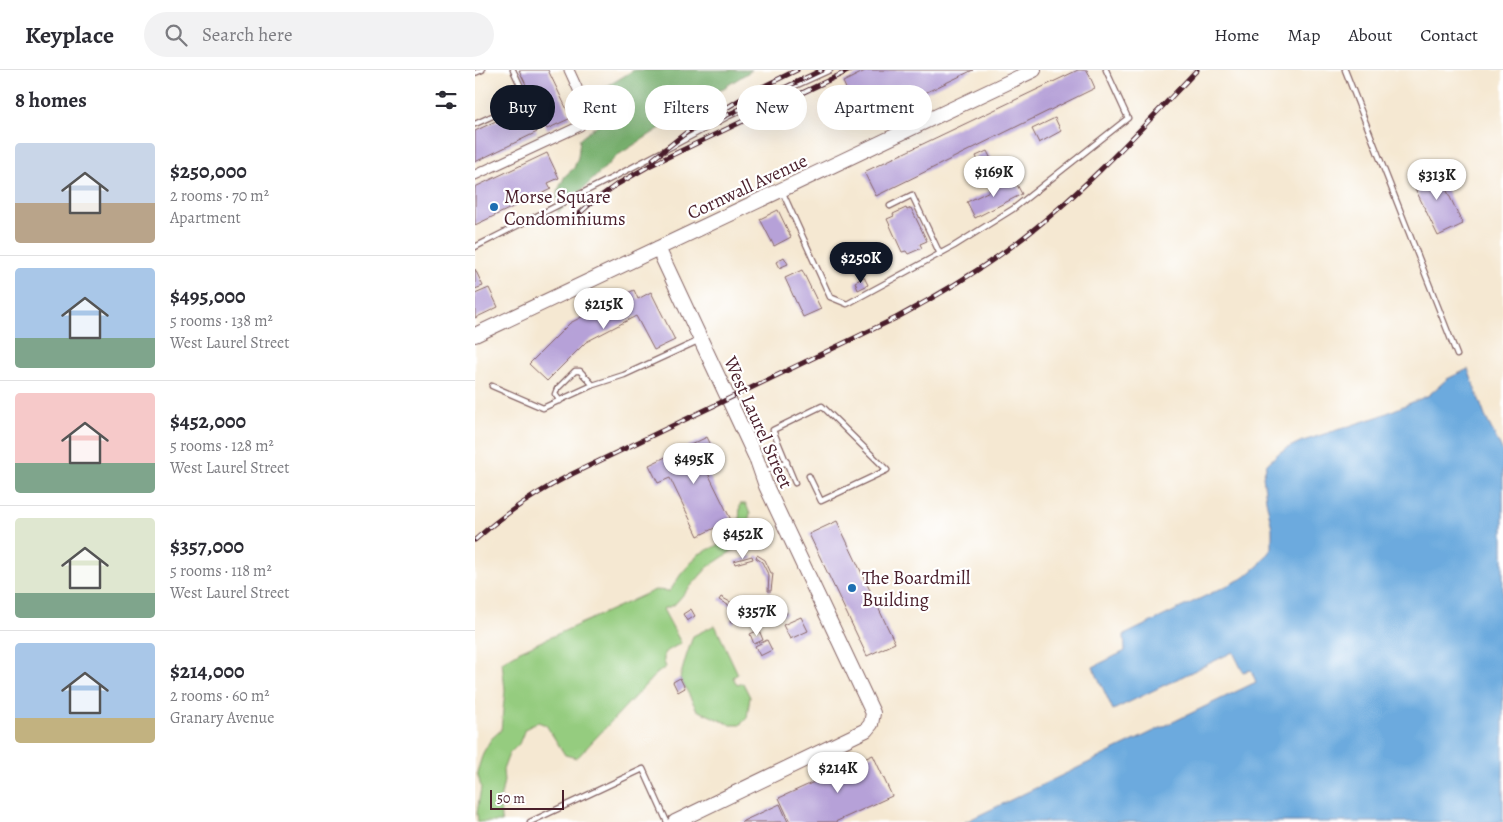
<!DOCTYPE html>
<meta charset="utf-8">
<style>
:root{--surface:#fff;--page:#f2f2f3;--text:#2b2b33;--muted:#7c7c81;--line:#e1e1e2;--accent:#111827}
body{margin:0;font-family:Alegreya,serif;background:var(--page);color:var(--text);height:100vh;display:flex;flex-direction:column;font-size:19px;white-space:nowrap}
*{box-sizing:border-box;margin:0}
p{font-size:16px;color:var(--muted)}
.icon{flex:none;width:28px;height:28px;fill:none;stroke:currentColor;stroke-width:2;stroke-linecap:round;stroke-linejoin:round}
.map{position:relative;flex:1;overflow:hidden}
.panel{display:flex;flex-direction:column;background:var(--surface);width:475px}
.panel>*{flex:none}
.banner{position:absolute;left:15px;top:15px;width:475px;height:45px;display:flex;gap:10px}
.scale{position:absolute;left:15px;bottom:12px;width:74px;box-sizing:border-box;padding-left:5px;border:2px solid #4a1f2b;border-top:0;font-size:14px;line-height:18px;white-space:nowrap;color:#4a1f2b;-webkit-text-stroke:4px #fff;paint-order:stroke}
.price{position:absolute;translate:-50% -42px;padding:0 11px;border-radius:18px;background:#fff;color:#222;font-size:16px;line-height:32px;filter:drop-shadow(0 1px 2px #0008)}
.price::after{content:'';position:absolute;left:50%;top:30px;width:15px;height:11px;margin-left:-8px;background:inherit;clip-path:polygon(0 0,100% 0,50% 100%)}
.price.selected{background:var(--accent);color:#fff}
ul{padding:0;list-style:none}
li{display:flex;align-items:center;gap:15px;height:125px;padding:0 15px}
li+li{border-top:1px solid var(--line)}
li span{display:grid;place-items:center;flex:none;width:140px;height:100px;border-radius:5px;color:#555}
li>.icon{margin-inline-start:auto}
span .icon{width:60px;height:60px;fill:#fffc;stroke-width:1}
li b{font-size:21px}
h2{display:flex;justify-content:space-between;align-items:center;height:60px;padding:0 15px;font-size:21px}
.tag{padding:0 18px;border-radius:22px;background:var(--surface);box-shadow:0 5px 20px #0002;font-size:18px;line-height:45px}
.tag.selected{background:var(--accent);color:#fff}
header{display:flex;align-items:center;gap:30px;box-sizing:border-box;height:70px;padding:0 25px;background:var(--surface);border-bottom:1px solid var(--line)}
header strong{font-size:24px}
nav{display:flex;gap:28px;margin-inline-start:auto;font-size:18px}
.search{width:350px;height:45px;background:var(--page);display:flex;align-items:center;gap:12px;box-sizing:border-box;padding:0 18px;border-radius:28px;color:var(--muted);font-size:19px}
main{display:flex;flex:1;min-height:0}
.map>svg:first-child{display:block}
.green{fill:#95cc7f;stroke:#707655}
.forest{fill:#78b06e;stroke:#61684c}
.water{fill:#6caade;stroke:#5b6484}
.building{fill:#b6a1d8}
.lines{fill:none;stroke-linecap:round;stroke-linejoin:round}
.lane-casing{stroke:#866565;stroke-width:7}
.street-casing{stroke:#866565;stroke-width:11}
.secondary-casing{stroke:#866565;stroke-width:16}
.lane{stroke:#fff;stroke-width:4.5}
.street{stroke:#fff;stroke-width:9}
.secondary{stroke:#fff;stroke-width:14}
.rail-casing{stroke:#4a1f2b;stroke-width:5}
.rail{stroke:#fff;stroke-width:3;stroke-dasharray:9;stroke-linecap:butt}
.poi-dot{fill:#1f6fb2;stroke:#fff;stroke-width:2}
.labels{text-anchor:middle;stroke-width:4.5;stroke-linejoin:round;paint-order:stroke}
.street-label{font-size:19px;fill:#4a1f2b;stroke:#fff}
.poi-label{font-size:19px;fill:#4a1f2b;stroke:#fff;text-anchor:start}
</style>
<header>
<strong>Keyplace</strong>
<div class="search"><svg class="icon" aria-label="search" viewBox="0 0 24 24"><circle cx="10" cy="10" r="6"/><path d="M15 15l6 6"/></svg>Search here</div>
<nav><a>Home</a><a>Map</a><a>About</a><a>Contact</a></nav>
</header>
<main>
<section class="panel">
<h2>8 homes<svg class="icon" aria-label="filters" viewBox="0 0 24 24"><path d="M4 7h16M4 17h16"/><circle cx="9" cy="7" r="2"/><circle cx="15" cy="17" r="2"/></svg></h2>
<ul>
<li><span style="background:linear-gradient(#c9d6e8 60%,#b9a48a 0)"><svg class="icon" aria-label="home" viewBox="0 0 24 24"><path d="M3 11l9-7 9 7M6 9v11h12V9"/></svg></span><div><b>$250,000</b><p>2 rooms · 70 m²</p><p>Apartment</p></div></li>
<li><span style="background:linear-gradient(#a9c7e8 70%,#7fa58c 0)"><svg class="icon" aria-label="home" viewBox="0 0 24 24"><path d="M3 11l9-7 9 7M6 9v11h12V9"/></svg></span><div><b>$495,000</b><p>5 rooms · 138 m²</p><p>West Laurel Street</p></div></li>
<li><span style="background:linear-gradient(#f6c9c9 70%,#7fa58c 0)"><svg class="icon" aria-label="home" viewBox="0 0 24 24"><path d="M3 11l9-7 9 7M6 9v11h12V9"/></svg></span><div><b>$452,000</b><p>5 rooms · 128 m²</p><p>West Laurel Street</p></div></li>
<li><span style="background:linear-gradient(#dfe7d0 75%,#7fa58c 0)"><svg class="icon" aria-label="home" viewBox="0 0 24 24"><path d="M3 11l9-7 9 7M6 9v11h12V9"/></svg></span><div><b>$357,000</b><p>5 rooms · 118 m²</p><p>West Laurel Street</p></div></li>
<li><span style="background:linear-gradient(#a9c7e8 75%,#c2b280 0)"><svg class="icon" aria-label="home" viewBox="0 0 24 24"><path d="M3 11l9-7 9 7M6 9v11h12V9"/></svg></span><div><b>$214,000</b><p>2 rooms · 60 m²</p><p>Granary Avenue</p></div></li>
</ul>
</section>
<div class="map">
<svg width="1028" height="752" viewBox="0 0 1028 752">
<rect width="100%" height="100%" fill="#fff"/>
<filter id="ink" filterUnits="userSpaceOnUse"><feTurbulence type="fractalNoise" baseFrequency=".02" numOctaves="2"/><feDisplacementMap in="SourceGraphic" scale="10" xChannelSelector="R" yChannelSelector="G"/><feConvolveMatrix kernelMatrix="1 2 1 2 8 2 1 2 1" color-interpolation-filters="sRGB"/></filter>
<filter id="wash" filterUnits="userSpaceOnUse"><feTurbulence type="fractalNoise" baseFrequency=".0096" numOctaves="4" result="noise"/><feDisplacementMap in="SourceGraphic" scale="20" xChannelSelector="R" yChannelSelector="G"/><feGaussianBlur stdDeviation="1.12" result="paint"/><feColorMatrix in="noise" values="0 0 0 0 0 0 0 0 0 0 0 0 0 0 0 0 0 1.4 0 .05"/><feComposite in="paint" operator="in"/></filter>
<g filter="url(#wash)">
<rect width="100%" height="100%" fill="#f5e8d2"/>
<path class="green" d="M265,434H271L275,444L271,461L263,477L233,497L199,535L188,539L206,573L189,583V592L191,597L180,605L102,688L90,685L71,655L63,652L50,659L44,674L34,684L28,700L29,711L25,730L26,749L27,752H3L2,743L6,717L2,702L8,683L16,669L26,660L30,620L27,592L45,581L180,520L195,521L206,504L224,484L258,468L264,455Z
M240,555L263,604L258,607L262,615L268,613L275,627L272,648L265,655H256L222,640L205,608L211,587L218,566Z"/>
<path class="forest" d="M159,0H277L143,85L83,143L82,122L90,106L99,98L103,87L105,69L132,47L128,31L116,26Z"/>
<path class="water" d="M993,299L1010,346L1028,382V752H490L781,612L776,600L768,602L758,582L638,640L618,597L650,581L649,565L770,507L784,495L797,478V458L791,430L788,406L792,394L805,382L825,372L905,346L954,325L972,309Z"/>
<g id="blocks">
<path class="building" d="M44,0H73L96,48L72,59Z
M392,0H498L387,53L368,12Z
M603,0H612L620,18L401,126L389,102Z
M50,37L62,62L0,92V61Z
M580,48L586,61L564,73L557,59Z
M512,81L518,93L507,99L501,86Z
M72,83L84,108L73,113L76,119L0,155V117Z
M960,96L988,154L963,166L935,108Z
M539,109L547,124L500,148L492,132Z
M431,138L432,140L436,138L452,171L445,174L447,178L433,184L431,181L427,182L412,149L419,146L418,144Z
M303,140L316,167L299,176L285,149Z
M309,187L313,194L304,198L301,192Z
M0,199L8,216L0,219Z
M327,200L346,239L328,247L310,208Z
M389,207L393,215L383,220L380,212Z
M14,218L23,237L0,248V224Z
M159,220L163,229L176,222L200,270L179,280L161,246L111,272L72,311L54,294L95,253Z
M232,367L242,387L228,393L256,450L223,466L195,408L183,413L174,395Z
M362,451L420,573L392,586L334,464Z
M282,485L290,490L296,503H298L296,521H293L294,506L287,492L281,488Z
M277,486L278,489L260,494L259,491Z
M246,527L266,538L258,554L255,552L262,540L244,530Z
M298,531L312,543L309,546L296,533Z
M216,539L220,546L212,551L208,544Z
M326,547L333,561L315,569L308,555Z
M284,560L288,570L279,574L275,564Z
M292,570L297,580L285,586L280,576Z
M205,608L210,618L203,622L198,612Z
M398,685L417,726L360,752H315L304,728Z
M305,734L313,752H266Z"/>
</g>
</g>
<g filter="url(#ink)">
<use href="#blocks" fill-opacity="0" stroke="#866565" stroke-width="1"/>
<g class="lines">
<defs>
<path id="lane" d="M870,0L982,285
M0,3L7,0
M0,54L52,30L38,0
M307,121L355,227L372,234L479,176L538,139L653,48L631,0
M415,136L437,125L465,184
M0,177L139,107L254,46L355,0
M17,316L68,338L118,315L149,305L225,270
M85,331L80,324L82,319L100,301H105L118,315
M288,402L312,392
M320,413L298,360L347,336L412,400L346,431L334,406
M55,752L168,699L192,752"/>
<path id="street" d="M0,105L105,56L110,46V35L94,0"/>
<path id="secondary" d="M183,178L282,390L291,416L398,643L396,654L391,660L200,752
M0,265L559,0"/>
</defs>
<use href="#lane" class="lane-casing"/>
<use href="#street" class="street-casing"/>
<use href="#secondary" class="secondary-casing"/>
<use href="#lane" class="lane"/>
<use href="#street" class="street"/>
<use href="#secondary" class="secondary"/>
<defs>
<path id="rail" d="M246,48L347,0
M178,89L212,62L281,20L322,0
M93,154L115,134L141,115L174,96L375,0
M0,470C30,443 62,422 97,404L421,248C462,226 502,202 540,174C607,124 665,60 722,0"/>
</defs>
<use href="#rail" class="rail-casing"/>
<use href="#rail" class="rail"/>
</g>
</g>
<g class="poi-dot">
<circle cx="19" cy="137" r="5"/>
<circle cx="377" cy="518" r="5"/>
</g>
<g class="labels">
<g class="street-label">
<text transform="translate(272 116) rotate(-25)" y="7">Cornwall Avenue</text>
<text transform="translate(284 352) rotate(66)" y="7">West Laurel Street</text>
</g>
<g class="poi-label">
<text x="29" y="133">Morse Square<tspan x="29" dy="22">Condominiums</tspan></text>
<text x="387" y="514">The Boardmill<tspan x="387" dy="22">Building</tspan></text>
</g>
</g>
</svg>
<div class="scale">50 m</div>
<b class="price" style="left:519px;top:128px">$169K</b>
<b class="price" style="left:962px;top:131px">$313K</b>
<b class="price selected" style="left:386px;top:214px">$250K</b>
<b class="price" style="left:129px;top:260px">$215K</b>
<b class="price" style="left:219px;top:415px">$495K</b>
<b class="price" style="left:268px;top:490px">$452K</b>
<b class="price" style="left:282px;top:567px">$357K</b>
<b class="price" style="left:363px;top:724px">$214K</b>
<div class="banner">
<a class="tag selected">Buy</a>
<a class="tag">Rent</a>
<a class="tag">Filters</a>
<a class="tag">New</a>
<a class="tag">Apartment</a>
</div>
</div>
</main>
